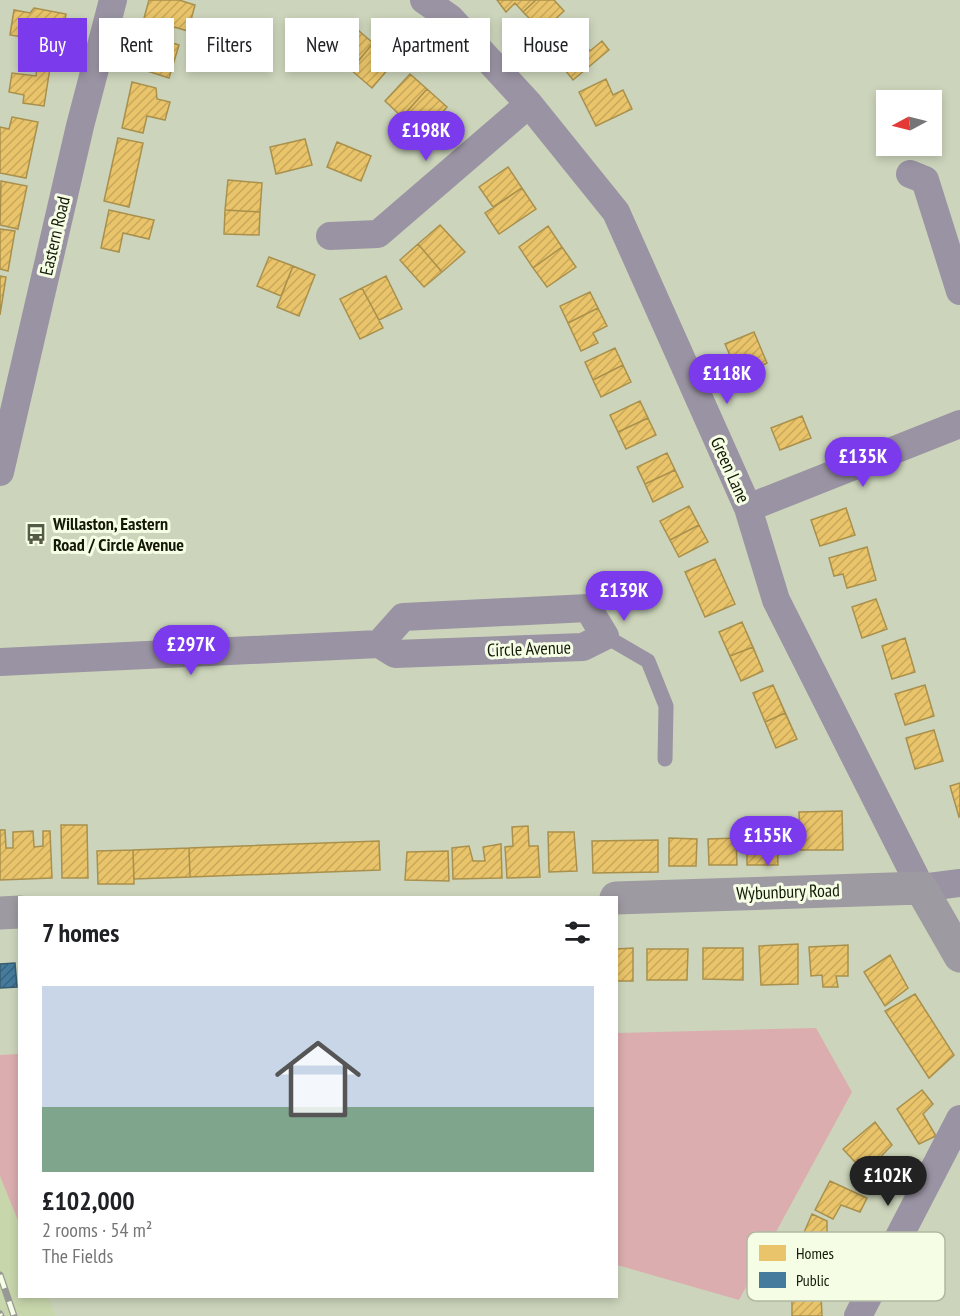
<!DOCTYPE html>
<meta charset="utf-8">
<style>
:root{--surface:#fff;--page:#f2f2f2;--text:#202124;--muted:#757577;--line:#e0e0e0;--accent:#7c3aed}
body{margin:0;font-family:"PT Sans Narrow",sans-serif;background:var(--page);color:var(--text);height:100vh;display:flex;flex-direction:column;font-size:22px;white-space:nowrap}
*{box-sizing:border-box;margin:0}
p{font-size:20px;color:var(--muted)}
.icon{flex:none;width:33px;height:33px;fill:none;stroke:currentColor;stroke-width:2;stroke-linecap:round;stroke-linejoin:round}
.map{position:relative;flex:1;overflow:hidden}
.side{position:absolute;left:18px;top:896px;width:600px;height:402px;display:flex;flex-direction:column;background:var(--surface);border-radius:0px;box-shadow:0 3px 9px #0003}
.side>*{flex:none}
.banner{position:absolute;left:18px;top:18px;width:600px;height:54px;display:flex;gap:12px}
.needle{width:39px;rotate:263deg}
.tools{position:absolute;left:876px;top:90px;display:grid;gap:12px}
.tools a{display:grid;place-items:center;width:66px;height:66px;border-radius:0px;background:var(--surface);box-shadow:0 3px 9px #0003;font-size:30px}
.price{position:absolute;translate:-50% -51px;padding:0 14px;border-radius:21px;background:var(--accent);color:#fff;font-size:20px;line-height:39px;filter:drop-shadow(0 2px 3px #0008)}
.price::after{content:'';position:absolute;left:50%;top:36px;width:18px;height:14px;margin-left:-9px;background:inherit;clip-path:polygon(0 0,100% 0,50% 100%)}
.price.selected{background:#222;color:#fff}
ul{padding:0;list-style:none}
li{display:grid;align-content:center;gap:12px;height:318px;padding:0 24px}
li+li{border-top:2px solid var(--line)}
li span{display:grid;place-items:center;height:186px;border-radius:0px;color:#555}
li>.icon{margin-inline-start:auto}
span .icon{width:108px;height:108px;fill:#fffc;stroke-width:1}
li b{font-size:26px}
h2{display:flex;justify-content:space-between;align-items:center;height:72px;padding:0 24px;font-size:26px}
.pill{padding:0 21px;border-radius:0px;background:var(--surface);box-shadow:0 3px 9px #0003;font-size:21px;line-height:54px}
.pill.selected{background:var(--accent);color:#fff}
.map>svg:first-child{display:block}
.built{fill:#c8d6ac}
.park{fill:#dbadaf}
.homes{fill:url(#homes-hatch);stroke:#a9904c;stroke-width:1.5}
.public{fill:url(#public-hatch);stroke:#365d70;stroke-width:1.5}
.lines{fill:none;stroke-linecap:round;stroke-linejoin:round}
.lane{stroke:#9a93a3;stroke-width:15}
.street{stroke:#9a93a3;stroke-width:28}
.secondary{stroke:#9e9aa1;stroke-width:33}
.rail-casing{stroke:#989995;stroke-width:7}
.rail{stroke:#f5fde5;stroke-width:4.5;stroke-dasharray:14;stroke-linecap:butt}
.labels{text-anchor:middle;stroke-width:6;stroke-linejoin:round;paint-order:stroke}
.street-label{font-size:18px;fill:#131807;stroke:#f5fde5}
.poi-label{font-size:18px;font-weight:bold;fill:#131807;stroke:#f5fde5;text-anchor:start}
.key{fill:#f5fde5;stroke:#b1b8a2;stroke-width:1.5}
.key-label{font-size:16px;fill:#131807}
</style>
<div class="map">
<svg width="960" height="1316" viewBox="0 0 960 1316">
<defs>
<pattern id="homes-hatch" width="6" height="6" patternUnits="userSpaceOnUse" patternTransform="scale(1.5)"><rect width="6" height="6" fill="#e9c46a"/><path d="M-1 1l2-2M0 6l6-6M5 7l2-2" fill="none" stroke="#c7a85a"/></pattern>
<pattern id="public-hatch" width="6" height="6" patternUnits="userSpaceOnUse" patternTransform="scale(1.5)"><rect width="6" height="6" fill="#457b9d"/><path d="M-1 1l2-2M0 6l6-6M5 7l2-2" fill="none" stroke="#38647e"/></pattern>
</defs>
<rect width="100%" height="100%" fill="#ccd5bb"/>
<path class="built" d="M0,1176L19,1223L20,1296H48L55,1316H0Z"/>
<path class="park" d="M816,1028L852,1092L739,1300L617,1265V1033Z
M19,1054H20L19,1223L0,1176V1055Z"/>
<path class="homes" d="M149,0H179L195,5L188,31L174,27L171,37L141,29Z
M497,0H536L523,12L515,3L506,12Z
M536,0H554L564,11L533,40L522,29L531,20L523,12Z
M34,8L66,14L60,49L28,43L29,38L10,35L14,10L30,13Z
M351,24L373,43L351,70L328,51Z
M574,31L590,51L602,41L609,50L573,80L549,50Z
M148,35L179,45L169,78L138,68Z
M373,43L395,61L372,88L351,70Z
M37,66L50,68L44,106L23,103L24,95L9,92L12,73L36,76Z
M410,74L427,89L402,117L385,101Z
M606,79L613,95L623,90L632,109L596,126L579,92Z
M132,82L156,88L157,99L170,102L165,120L147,116L143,133L122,128Z
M427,89L447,107L417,141L397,123Z
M12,117L38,122L26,178L0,173V127L9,129Z
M118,138L143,143L129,207L104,201Z
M305,139L312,165L276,174L270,147Z
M337,142L371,156L361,181L327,167Z
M508,167L522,188L493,207L479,187Z
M228,180L262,183L260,212L225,210Z
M1,181L27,186L18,229L0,225Z
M522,188L536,209L499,234L485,213Z
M109,210L154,220L149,239L123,233L119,252L101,248Z
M225,210L260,212L259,235L224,234Z
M440,225L465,252L442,272L418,244Z
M548,226L562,247L533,268L519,247Z
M0,229L15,231L8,271L0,269Z
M418,244L442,272L424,287L400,260Z
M562,247L576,267L547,287L533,268Z
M269,257L293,266L281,296L257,286Z
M293,266L315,275L299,316L277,307Z
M0,276L6,277L0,315Z
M386,276L402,309L379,320L362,288Z
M362,288L383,328L360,339L340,299Z
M590,292L598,308L568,323L560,306Z
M598,308L607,326L593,333L598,343L581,351L568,323Z
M754,332L767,363L739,376L725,344Z
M615,348L623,365L593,380L585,362Z
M623,365L631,382L601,397L593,380Z
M640,401L648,418L618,432L610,415Z
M802,416L811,438L780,450L771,428Z
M648,418L656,435L626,449L618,432Z
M667,453L675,470L645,484L637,467Z
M675,470L683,487L653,502L645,484Z
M689,506L699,525L670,540L660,521Z
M846,508L855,535L820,546L811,520Z
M699,525L708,542L679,557L670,540Z
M867,547L876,580L847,588L843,574L834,576L829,558Z
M715,559L735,604L705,617L685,572Z
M876,599L887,629L862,638L852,607Z
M742,622L763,671L741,681L719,632Z
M742,622L753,647L730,656L719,632Z
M905,638L915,672L892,679L882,646Z
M753,647L763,671L741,681L730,656Z
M773,685L797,739L776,748L753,693Z
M773,685L785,713L765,722L753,693Z
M925,685L934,716L905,725L895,694Z
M785,713L797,739L776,748L765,722Z
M934,730L943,761L915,769L906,738Z
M960,783V816L959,817L950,786Z
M842,811L843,850H800L799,812Z
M61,825H87L88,878H62Z
M528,826L529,846H538L540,877L507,878L505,847L513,846L512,827Z
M0,830H5L6,848H13V832L33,831L34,847L43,846V831H50L52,878L0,880Z
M548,832H574L577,871L549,872Z
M777,832L778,865H747V833Z
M669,838L697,839L696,866H669Z
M736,838L737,865H709L708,839Z
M658,840V872L593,873L592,841Z
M379,841L380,870L190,877L189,848Z
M501,844L502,878L453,879L452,848L469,846L473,861H485L483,847Z
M189,848L190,877L134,879L133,850Z
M133,850L134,884H98L97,851Z
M448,851L449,881L405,880L407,852Z
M798,944V984L761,985L759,946Z
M848,945V976H836L838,987H823L822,975L811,976L809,947Z
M633,948V981H616V949Z
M703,948H743V980L703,979Z
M647,949H688L687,980H647Z
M890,955L908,988L885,1006L864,972Z
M915,994L954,1055L929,1078L885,1011Z
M922,1090L933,1104L923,1114L936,1136L919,1144L897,1109Z
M875,1122L892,1145L865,1173L843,1149Z
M830,1181L867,1198L860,1212L841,1205L833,1219L815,1210Z
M812,1214L827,1221V1232L845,1243L836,1260L799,1244Z
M820,1273L822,1316H792V1276Z"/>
<path class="public" d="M15,963L17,987L0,988V964Z"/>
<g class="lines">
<path class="lane" d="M605,636L648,661L666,706L665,759"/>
<path class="street" d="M424,0L450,18L529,104L616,212L748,508L776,600L921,888L960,883
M910,174L925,180L960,291
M330,236L378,234L529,104
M0,472L80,126L113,0
M748,508L960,424
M0,662L379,644L395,654L583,647L605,636L588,608L403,617L379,644
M858,1316L960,1119"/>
<path class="secondary" d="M616,898L921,888L960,956
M0,913L20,912"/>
<defs>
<path id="rail" d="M0,1275L14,1316
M0,1314L1,1316"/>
</defs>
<use href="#rail" class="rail-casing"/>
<use href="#rail" class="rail"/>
</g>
<defs>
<symbol id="bus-bare" viewBox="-9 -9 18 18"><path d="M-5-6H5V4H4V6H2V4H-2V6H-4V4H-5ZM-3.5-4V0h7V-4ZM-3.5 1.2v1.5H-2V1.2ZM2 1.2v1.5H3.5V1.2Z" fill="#545a46" stroke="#f5fde5" stroke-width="2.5" paint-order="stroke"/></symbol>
</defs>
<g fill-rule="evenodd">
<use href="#bus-bare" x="21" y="519" width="30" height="30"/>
</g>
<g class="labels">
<g class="street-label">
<text transform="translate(55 236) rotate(-77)" y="6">Eastern Road</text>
<text transform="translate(730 470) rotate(66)" y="6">Green Lane</text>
<text transform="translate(529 649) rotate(-2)" y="6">Circle Avenue</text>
<text transform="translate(788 892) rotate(-2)" y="6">Wybunbury Road</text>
</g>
<g class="poi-label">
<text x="53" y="530">Willaston, Eastern<tspan x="53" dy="21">Road / Circle Avenue</tspan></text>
</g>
</g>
<rect x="747" y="1232" width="198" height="69" rx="9" class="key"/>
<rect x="759" y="1245" width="27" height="16" fill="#e9c46a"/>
<rect x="759" y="1272" width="27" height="16" fill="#457b9d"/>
<g class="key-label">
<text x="796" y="1259">Homes</text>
<text x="796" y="1286">Public</text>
</g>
</svg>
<div class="tools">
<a><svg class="needle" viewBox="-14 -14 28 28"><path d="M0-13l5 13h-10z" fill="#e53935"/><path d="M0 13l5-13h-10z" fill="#757577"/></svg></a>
</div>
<b class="price" style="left:426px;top:162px">£198K</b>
<b class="price" style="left:727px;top:405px">£118K</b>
<b class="price" style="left:863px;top:488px">£135K</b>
<b class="price" style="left:624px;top:622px">£139K</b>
<b class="price" style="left:191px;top:676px">£297K</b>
<b class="price" style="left:768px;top:867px">£155K</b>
<b class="price selected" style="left:888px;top:1207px">£102K</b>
<div class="banner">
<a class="pill selected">Buy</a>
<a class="pill">Rent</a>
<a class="pill">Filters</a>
<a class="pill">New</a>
<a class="pill">Apartment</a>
<a class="pill">House</a>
</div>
<section class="side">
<h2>7 homes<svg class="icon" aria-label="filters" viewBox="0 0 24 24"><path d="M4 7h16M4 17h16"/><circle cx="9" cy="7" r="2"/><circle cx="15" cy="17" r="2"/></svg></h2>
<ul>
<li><span style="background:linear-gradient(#c9d6e8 65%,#7fa58c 0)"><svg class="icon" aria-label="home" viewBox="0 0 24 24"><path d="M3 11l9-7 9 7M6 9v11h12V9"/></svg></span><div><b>£102,000</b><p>2 rooms · 54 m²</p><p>The Fields</p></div></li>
</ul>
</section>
</div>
